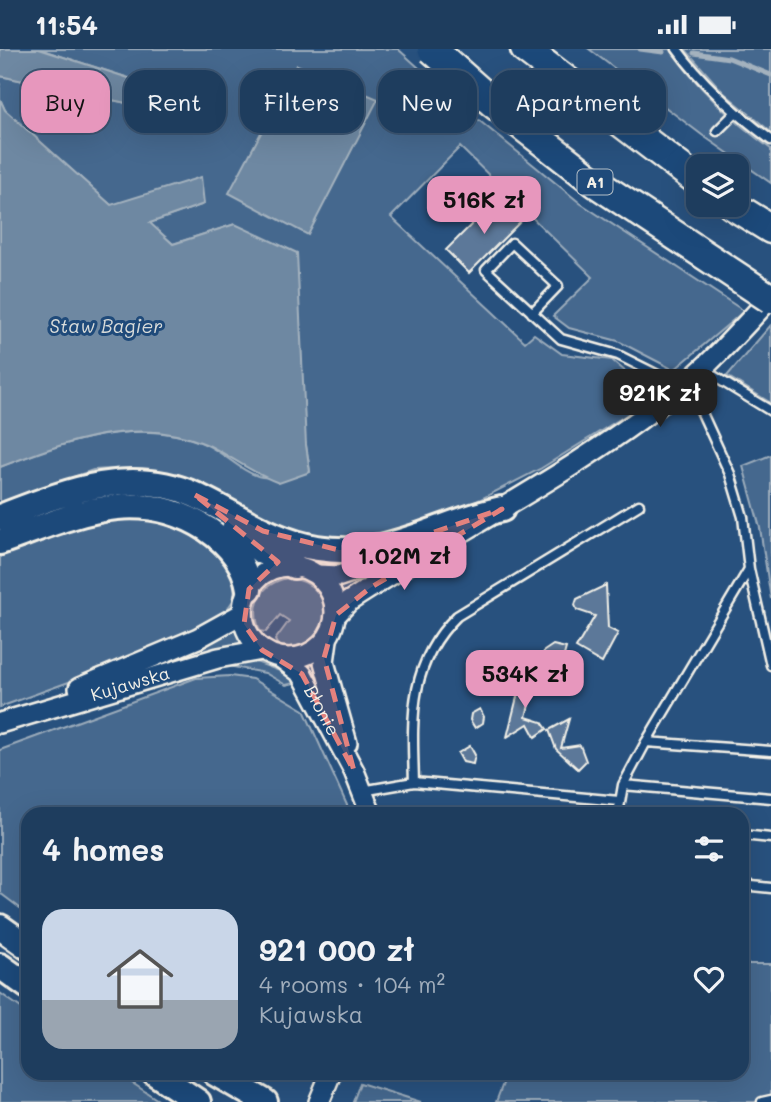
<!DOCTYPE html>
<meta charset="utf-8">
<style>
:root{--surface:#1e3d5e;--page:#2b4867;--text:#f1f3f6;--muted:#a1aebc;--line:#3c5673;--accent:#e797bd}
body{margin:0;font-family:Mali,sans-serif;background:var(--page);color:var(--text);height:100vh;display:flex;flex-direction:column;font-size:26px;white-space:nowrap}
*{box-sizing:border-box;margin:0}
p{font-size:23px;color:var(--muted)}
.icon{flex:none;width:38px;height:38px;fill:none;stroke:currentColor;stroke-width:2;stroke-linecap:round;stroke-linejoin:round}
.map{position:relative;flex:1;overflow:hidden}
.panel{position:absolute;left:21px;top:758px;width:728px;height:273px;display:flex;flex-direction:column;background:var(--surface);border-radius:21px;box-shadow:0 7px 28px #0002,0 0 0 2px var(--line)}
.panel>*{flex:none}
.hud{position:absolute;left:21px;top:21px;width:730px;height:63px;display:flex;gap:14px}
.buttons{position:absolute;left:686px;top:105px;display:grid;gap:14px}
.buttons a{display:grid;place-items:center;width:63px;height:63px;border-radius:14px;background:var(--surface);box-shadow:0 7px 28px #0002,0 0 0 2px var(--line);font-size:35px}
.price{position:absolute;translate:-50% -60px;padding:0 16px;border-radius:14px;background:var(--accent);color:#111;font-size:23px;line-height:46px;filter:drop-shadow(0 2px 4px #0008)}
.price::after{content:'';position:absolute;left:50%;top:42px;width:21px;height:16px;margin-left:-10px;background:inherit;clip-path:polygon(0 0,100% 0,50% 100%)}
.price.current{background:#222;color:#fff}
ul{padding:0;list-style:none}
li{display:flex;align-items:center;gap:21px;height:175px;padding:0 21px}
li+li{border-top:2px solid var(--line)}
li span{display:grid;place-items:center;flex:none;width:196px;height:140px;border-radius:21px;color:#555}
li>.icon{margin-inline-start:auto}
span .icon{width:84px;height:84px;fill:#fffc;stroke-width:1}
li b{font-size:30px}
h2{display:flex;justify-content:space-between;align-items:center;height:84px;padding:0 21px;font-size:30px}
.tag{padding:0 24px;border-radius:21px;background:var(--surface);box-shadow:0 7px 28px #0002,0 0 0 2px var(--line);font-size:24px;line-height:63px}
.tag.current{background:var(--accent);color:#111}
.status{display:flex;justify-content:space-between;align-items:center;height:49px;padding:0 35px;background:var(--surface);direction:ltr}
.status svg{height:19px;fill:currentColor}
.map>svg:first-child{display:block}
.green{fill:#45688e;stroke:#9cacbb;stroke-width:2}
.water{fill:#6e88a2;stroke:#a4b2be;stroke-width:2}
.lines{fill:none;stroke-linecap:round;stroke-linejoin:round}
.stream{stroke:#a4b2be;stroke-width:5}
.building{fill:#5b7899;stroke:#f4f1e8;stroke-width:2}
.service-casing{stroke:#f4f1e8;stroke-width:13}
.tertiary-casing{stroke:#f4f1e8;stroke-width:24}
.primary-casing{stroke:#f4f1e8;stroke-width:30}
.motorway-casing{stroke:#f4f1e8;stroke-width:33}
.service{stroke:#1f4a7a;stroke-width:8}
.tertiary{stroke:#1f4a7a;stroke-width:19}
.primary{stroke:#1f4a7a;stroke-width:24}
.motorway{stroke:#1f4a7a;stroke-width:28}
.motorway-bridge-casing{stroke:#f4f1e8;stroke-width:33;stroke-linecap:butt}
.motorway-bridge{stroke:#1f4a7a;stroke-width:28}
.marked{fill:#e4827e;fill-opacity:0.2;stroke:#e4827e;stroke-width:5;stroke-dasharray:14 9;stroke-linejoin:round}
.labels{text-anchor:middle;stroke-width:6;stroke-linejoin:round;paint-order:stroke}
.shield{fill:#1f4a7a;stroke:#b4bfc7;stroke-width:2}
.shield-label{font-size:16px;font-weight:bold;fill:#f4f1e8}
.street-label{font-size:18px;fill:#f4f1e8;stroke:#1f4a7a}
.water-label{font-size:19px;font-style:italic;fill:#d9dcda;stroke:#1f4a7a}
</style>
<div class="status"><b>11:54</b><svg viewBox="0 0 49 12"><path d="M0 12V9h3v3zM5 12V6h3v6zM10 12V3h3v9zM15 12V0h3v12zM26 1h20v11H26zM47 4h2v5h-2z"/></svg></div>
<div class="map">
<svg width="771" height="1053" viewBox="0 0 771 1053">
<rect width="100%" height="100%" fill="#28517e"/>
<filter id="ink" filterUnits="userSpaceOnUse"><feTurbulence type="fractalNoise" baseFrequency=".0143" numOctaves="2"/><feDisplacementMap in="SourceGraphic" scale="14" xChannelSelector="R" yChannelSelector="G"/><feConvolveMatrix kernelMatrix="1 2 1 2 8 2 1 2 1" color-interpolation-filters="sRGB"/></filter>
<g filter="url(#ink)">
<path class="green" d="M39,0H398L459,55L580,154L744,262L674,321L618,292L569,279L553,267L593,228L460,98L391,168L525,293L534,285L562,305L612,311L655,348L540,420L410,486L326,494L262,472L202,435L166,423L132,419L93,421L0,454V418C66,393 138,366 207,396C224,404 244,425 262,428C277,430 296,424 310,422L306,396L235,175L173,195L149,174L204,155L111,156L5,61L0,50V27L196,69L209,55Z
M589,0H670C698,40 731,71 771,100V134L702,86Z
M685,0H771V83L723,43Z
M771,276V354L727,327Z
M771,406V550L760,479L743,417Z
M138,465L197,484L220,503L235,533L234,550L224,565L204,579L135,609L0,658V502L50,484Z
M287,529C343,533 334,606 278,597L275,591L289,572L280,566L266,583L260,582C250,556 260,535 287,529Z
M234,579L243,596L138,627L135,622Z
M248,610L288,625L299,633L286,636L265,624L228,617Z
M230,627L252,630L304,661L351,765H28V865L0,844V701L196,629Z
M742,915H771V1053H496L507,1024H742Z
M0,944L28,964V1024H117L161,1053H0Z
M360,1034L421,1053H353Z"/>
<path class="water" d="M0,0H39L209,55L196,69L0,27Z
M297,16L378,50L308,186L229,144Z
M0,50L5,61L111,156L201,128L204,155L150,174L173,195L235,175L297,204L306,396L310,423L279,434C253,425 232,408 208,396C139,365 65,393 0,418Z"/>
<g class="lines">
<path class="stream" d="M640,0L663,3
M694,4L729,9L771,26"/>
</g>
<path class="building" d="M498,149L521,172L469,224L446,201Z
M606,536L608,579L618,584L602,614L576,599L595,567L577,561L575,556L577,550Z
M553,596L566,599L558,629L551,638L535,635L544,602Z
M522,628L535,631L526,668L542,673L547,680L535,688L528,675L507,688Z
M480,660L484,668L483,674L475,679L470,671L471,665Z
M569,670L561,699L580,696L586,712L578,720L556,700L549,681Z
M470,697L475,706L473,715L463,713L458,704Z"/>
<g class="lines">
<defs>
<path id="service" d="M677,0C703,36 735,64 771,91
M717,82L735,64
M532,264L558,237L512,194L486,221L561,290L618,306L664,329L684,335L696,351L730,425L743,468L749,520L771,616
M702,320L771,362
M646,693L771,702
M414,733C412,669 408,615 457,567L639,456
M623,736L771,749
M362,742L414,733L619,752
M618,765L623,736L646,693L749,520
M742,786L771,789
M742,836L771,839
M762,1053L771,1051"/>
<g id="tertiary">
<circle cx="289" cy="563" r="46"/>
<path d="M317,526L340,527L419,499"/>
<path d="M336,566L348,553C455,483 571,426 672,346C708,318 740,282 771,248"/>
<path d="M327,591L324,613L347,694"/>
<path id="s1" d="M281,609L302,625L354,722L371,765"/>
<path d="M79,639L198,589L243,564"/>
<path id="s2" d="M0,674L218,609L262,601"/>
<path d="M319,1053L331,1024"/>
</g>
<path id="primary" d="M0,468C63,444 128,416 195,446C236,465 272,492 317,499C392,511 434,474 502,460
M235,477L262,503L294,517
M0,493C72,468 135,434 207,480C229,495 245,514 249,540
M0,878L28,898
M0,917L28,937
M155,1024L198,1053
M215,1024L265,1053"/>
<path id="motorway" d="M525,0L698,132
M732,156L771,180"/>
</defs>
<use href="#service" class="service-casing"/>
<use href="#tertiary" class="tertiary-casing"/>
<use href="#primary" class="primary-casing"/>
<use href="#motorway" class="motorway-casing"/>
<use href="#service" class="service"/>
<use href="#tertiary" class="tertiary"/>
<use href="#primary" class="primary"/>
<use href="#motorway" class="motorway"/>
<defs>
<path id="motorway-bridge" d="M432,0L493,54L596,134L771,250"/>
</defs>
<use href="#motorway-bridge" class="motorway-bridge-casing"/>
<use href="#motorway-bridge" class="motorway-bridge"/>
</g>
</g>
<path class="marked" d="M195,446L263,482L339,501L390,498L502,460L370,539L336,566L324,609L354,722L302,625L262,601L244,575L249,540L278,513Z"/>
<g class="labels">
<rect class="shield" x="577.5" y="120.5" width="35" height="25" rx="5"/>
<g class="shield-label">
<text x="595" y="139">A1</text>
</g>
<g class="street-label">
<text dy="6" stroke="none"><textPath href="#s2" startOffset="136">Kujawska</textPath></text>
<text dy="6" stroke="none"><textPath href="#s1" startOffset="68">Błonie</textPath></text>
</g>
<g class="water-label">
<text x="106" y="284">Staw Bagier</text>
</g>
</g>
</svg>
<div class="buttons">
<a><svg class="icon" aria-label="layers" viewBox="0 0 24 24"><path d="M12 4l9 5-9 5-9-5zM3 14l9 5 9-5"/></svg></a>
</div>
<b class="price" style="left:484px;top:187px">516K zł</b>
<b class="price current" style="left:660px;top:380px">921K zł</b>
<b class="price" style="left:404px;top:543px">1.02M zł</b>
<b class="price" style="left:525px;top:661px">534K zł</b>
<div class="hud">
<a class="tag current">Buy</a>
<a class="tag">Rent</a>
<a class="tag">Filters</a>
<a class="tag">New</a>
<a class="tag">Apartment</a>
</div>
<section class="panel">
<h2>4 homes<svg class="icon" aria-label="filters" viewBox="0 0 24 24"><path d="M4 7h16M4 17h16"/><circle cx="9" cy="7" r="2"/><circle cx="15" cy="17" r="2"/></svg></h2>
<ul>
<li><span style="background:linear-gradient(#c9d6e8 65%,#9aa5b1 0)"><svg class="icon" aria-label="home" viewBox="0 0 24 24"><path d="M3 11l9-7 9 7M6 9v11h12V9"/></svg></span><div><b>921 000 zł</b><p>4 rooms · 104 m²</p><p>Kujawska</p></div><svg class="icon" aria-label="heart" viewBox="0 0 24 24"><path d="M12 20l-8-8c-3-5 5-10 8-4 3-6 11-1 8 4z"/></svg></li>
</ul>
</section>
</div>
